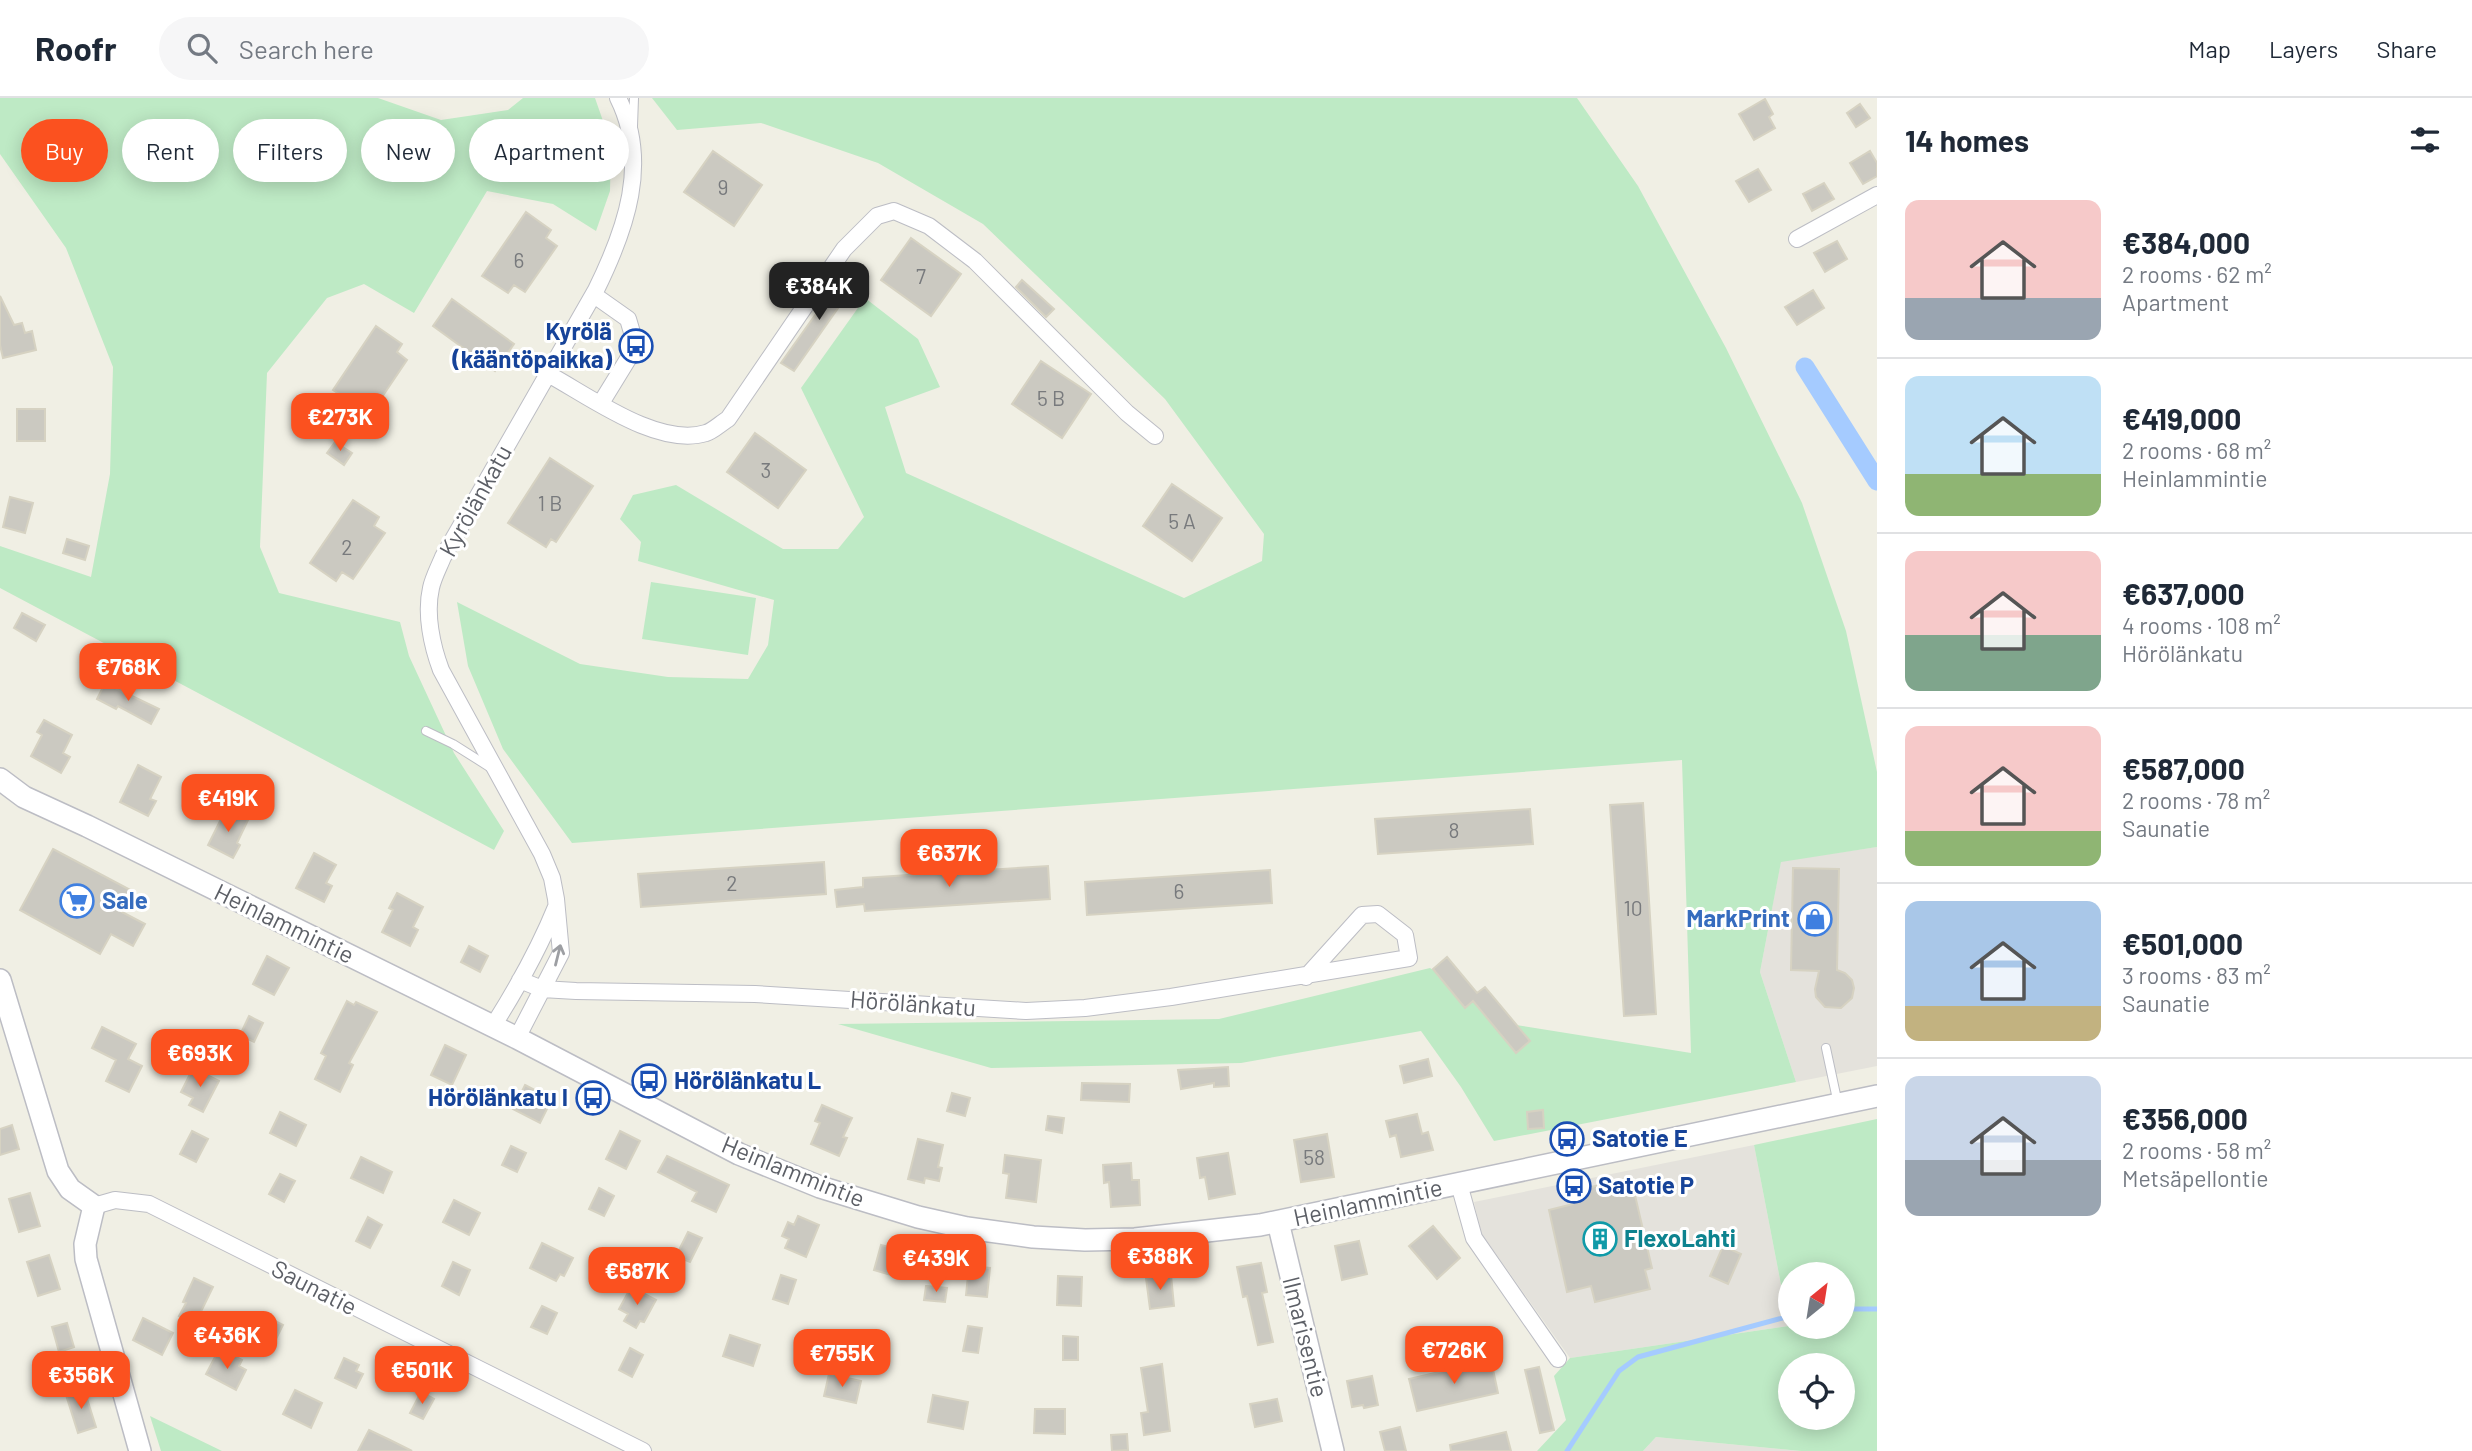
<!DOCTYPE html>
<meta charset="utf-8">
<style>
:root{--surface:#fff;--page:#f6f6f7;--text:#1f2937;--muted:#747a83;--line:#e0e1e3;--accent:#fb511f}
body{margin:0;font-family:Barlow,sans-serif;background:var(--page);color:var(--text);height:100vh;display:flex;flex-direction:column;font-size:26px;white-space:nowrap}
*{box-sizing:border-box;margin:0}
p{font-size:23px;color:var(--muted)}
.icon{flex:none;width:38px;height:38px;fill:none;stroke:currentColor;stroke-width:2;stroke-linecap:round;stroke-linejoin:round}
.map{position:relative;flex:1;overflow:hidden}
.drawer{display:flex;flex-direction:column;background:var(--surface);width:595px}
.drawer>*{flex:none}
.hud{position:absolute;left:21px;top:21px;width:665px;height:63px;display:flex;gap:14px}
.needle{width:46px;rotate:30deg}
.buttons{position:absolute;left:1778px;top:1164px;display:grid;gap:14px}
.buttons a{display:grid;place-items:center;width:77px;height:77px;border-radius:50%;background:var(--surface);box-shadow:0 4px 18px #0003;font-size:35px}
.price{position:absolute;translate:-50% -60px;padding:0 16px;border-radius:14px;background:var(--accent);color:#fff;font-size:23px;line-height:46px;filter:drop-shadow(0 2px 4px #0008)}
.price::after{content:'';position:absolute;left:50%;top:42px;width:21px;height:16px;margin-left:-10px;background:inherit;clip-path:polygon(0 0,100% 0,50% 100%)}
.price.selected{background:#222;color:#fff}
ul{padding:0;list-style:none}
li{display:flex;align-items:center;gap:21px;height:175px;padding:0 28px}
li+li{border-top:2px solid var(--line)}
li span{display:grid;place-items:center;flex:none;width:196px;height:140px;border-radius:14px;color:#555}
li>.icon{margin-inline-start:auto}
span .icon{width:84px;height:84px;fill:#fffc;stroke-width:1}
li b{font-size:30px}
h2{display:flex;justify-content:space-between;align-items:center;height:84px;padding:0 28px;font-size:30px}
.chip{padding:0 24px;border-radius:32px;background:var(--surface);box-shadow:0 4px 18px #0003;font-size:24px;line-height:63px}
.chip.selected{background:var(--accent);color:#fff}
header{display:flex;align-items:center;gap:42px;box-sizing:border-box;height:98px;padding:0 35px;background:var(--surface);border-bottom:2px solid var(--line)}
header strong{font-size:33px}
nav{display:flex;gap:38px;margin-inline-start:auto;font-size:24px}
.search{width:490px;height:63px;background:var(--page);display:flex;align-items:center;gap:18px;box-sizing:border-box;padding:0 24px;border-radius:38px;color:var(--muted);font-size:26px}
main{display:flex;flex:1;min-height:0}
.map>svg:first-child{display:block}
.industrial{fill:#e4e2dc}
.green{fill:#beeac5;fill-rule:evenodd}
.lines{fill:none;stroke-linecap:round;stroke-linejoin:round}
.stream{stroke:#a5cbff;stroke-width:5}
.canal{stroke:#a5cbff;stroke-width:19}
.building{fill:#cbc9c1;stroke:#d6d2c2;stroke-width:2}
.service-casing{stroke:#bcbdc4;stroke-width:10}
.minor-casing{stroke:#bcbdc4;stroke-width:18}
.tertiary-casing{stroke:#bcbdc4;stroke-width:24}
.service{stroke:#fff;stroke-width:8}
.minor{stroke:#fff;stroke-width:16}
.tertiary{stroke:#fff;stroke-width:21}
.oneway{stroke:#9d9fa3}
.labels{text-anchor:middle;stroke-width:6;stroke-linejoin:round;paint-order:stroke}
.number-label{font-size:21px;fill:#787a7d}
.transit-label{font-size:24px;font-weight:bold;fill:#164399;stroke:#fff;text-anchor:start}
.street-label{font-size:24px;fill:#5c5f66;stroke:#fff}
.shop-label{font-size:24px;font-weight:bold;fill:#366cbe;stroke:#fff;text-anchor:start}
.culture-label{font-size:24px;font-weight:bold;fill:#0d838f;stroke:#fff;text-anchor:start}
</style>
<header>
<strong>Roofr</strong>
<div class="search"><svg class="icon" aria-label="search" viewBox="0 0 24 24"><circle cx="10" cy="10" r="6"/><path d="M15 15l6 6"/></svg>Search here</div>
<nav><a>Map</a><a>Layers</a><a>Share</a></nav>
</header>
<main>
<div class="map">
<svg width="1877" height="1353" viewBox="0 0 1877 1353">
<rect width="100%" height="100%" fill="#f0efe4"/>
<path class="industrial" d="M1877,749V968L1796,984L1760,874L1781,763Z
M1754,1047L1789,1228L1570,1260L1481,1135L1474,1104Z
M1656,1339L1801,1353H1643Z"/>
<path class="green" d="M0,0H378L441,22L508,12L523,0H595L611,46L610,93L596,133L553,106L487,93L414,215L364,186L327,200L267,275L260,449L279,495L400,524L409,558L454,655L504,733L494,752L0,490V448L91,479L110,376L113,269L66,150L0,56Z
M652,0H1577L1638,88L1726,250L1802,405L1846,533L1877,674V749L1781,764L1760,874L1796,984L1494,1043L1461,989L1421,933L1241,965L991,970L838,926L1219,921L1430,870L1516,927L1691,955L1682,662L572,745L503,651L468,568L457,504L580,566L668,579L748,581L768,547L774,502L638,463L641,444L620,421L633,397L676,387L783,451H838L864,419L801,290L865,200L918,241L940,289L885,309L906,375L1184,500L1262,463L1264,436L1165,301L983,126L878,65L761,25L677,32Z
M651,484L756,500L748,557L642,541Z
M1877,1021V1353H1801L1656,1339L1643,1353H1537L1566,1322L1554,1278L1570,1260L1789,1228L1754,1047ZM1790,1176H1843V1228H1790ZM1790,1267H1843V1320H1790Z
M150,1318L222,1353H161Z"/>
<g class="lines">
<path class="stream" d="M1843,1211H1877
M1567,1353L1619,1273L1638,1259L1790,1218"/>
<path class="canal" d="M1805,269L1877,383"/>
</g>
<path class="building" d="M1765,1L1773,16L1769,19L1775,30L1754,42L1739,16Z
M1860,6L1870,20L1856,29L1847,15Z
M713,53L762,87L734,128L684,94Z
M1870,53L1877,65V78L1863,86L1850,65Z
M1758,71L1771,92L1749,104L1736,83Z
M1824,85L1834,101L1812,113L1803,96Z
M526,114L551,132L546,140L557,148L525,194L514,187L508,195L482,178Z
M911,140L961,176L931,218L881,182Z
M1837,143L1847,161L1825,174L1814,155Z
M845,175L857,183L794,273L781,265Z
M1022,182L1054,211L1046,219L1016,189Z
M1813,192L1824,210L1797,227L1785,209Z
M0,198L14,227L22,225L25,235L32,233L36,252L3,260L0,247Z
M452,201L514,246L495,273L433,228Z
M376,228L402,246L397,254L407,262L376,308L365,301L359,309L333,292Z
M1041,263L1091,296L1062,340L1012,306Z
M17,311H45V343H17Z
M755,335L806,372L778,410L727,374Z
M335,344L352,355L344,367L327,355Z
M550,360L593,388L556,444L551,441L546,449L508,425Z
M1172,386L1222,420L1192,463L1143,428Z
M10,399L33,405L25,435L3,429Z
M353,402L379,419L374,428L385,435L353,481L342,474L336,483L310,465Z
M67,441L89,448L85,462L63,455Z
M22,515L45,527L36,543L14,530Z
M105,585L159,611L151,626L118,608L116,611L97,601Z
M44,622L72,637L63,655L70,659L61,675L31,658L42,637L37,634Z
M138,667L161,679L150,701L156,703L148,718L120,704Z
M1643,705L1656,916L1624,918L1610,707Z
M226,711L248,722L237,745L240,747L233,760L208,747Z
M1530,711L1533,746L1378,756L1375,721Z
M53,751L134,794L122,814L145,826L133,848L111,836L100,856L20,812Z
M314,755L336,767L326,785L332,788L324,804L296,790Z
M824,764L826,796L641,809L638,776Z
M1048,768L1050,801L865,813L864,806L837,809L835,792L863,789V780Z
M1793,770L1839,771L1837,872L1845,875L1852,882L1854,890L1852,900L1841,910L1825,909L1816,899L1815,891L1819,873L1791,872Z
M1270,772L1272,805L1087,817L1085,784Z
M397,795L423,809L413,829L418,832L410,848L382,834L393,812L389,810Z
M469,848L488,858L480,874L461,864Z
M267,858L289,870L274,897L253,886Z
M1447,859L1477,895L1485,889L1530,943L1516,955L1473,903L1465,910L1433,871Z
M347,903L354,907L356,904L377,914L349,965L353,967L340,994L315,981L326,958L321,955Z
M249,918L263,925L254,944L240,937Z
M102,929L136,946L128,961L142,968L129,994L106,983L116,962L92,950Z
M445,947L466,957L452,987L431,977Z
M1428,961L1432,978L1404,985L1400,968Z
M1228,969L1229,988L1214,989V985L1181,991L1178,972Z
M193,970L219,983L203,1014L189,1007L193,1000L181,994Z
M1082,985L1130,986L1129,1004L1081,1002Z
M525,987L552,1001L540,1025L513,1011Z
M952,995L970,1000L965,1018L947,1013Z
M822,1007L852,1020L843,1039L847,1040L839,1058L811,1046L820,1025L815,1023Z
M1543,1012L1544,1030L1528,1031L1527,1014Z
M280,1014L306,1027L296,1048L270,1035Z
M1417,1016L1422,1036L1428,1034L1433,1052L1401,1059L1396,1037L1390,1039L1386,1023Z
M1048,1018L1064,1020L1062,1035L1046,1032Z
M12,1027L19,1051L0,1057V1031Z
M192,1033L208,1041L196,1064L180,1056Z
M620,1033L640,1043L626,1071L606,1061Z
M1327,1036L1334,1079L1301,1084L1294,1042Z
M918,1041L943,1047L938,1069L942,1070L939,1083L925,1080L924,1085L908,1081Z
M511,1048L526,1055L517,1074L502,1067Z
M1228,1055L1235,1096L1209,1101L1205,1079L1200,1080L1197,1060Z
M1005,1057L1041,1062L1036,1104L1006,1100L1009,1076L1003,1075Z
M667,1058L729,1087L716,1114L692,1103L697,1094L658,1074Z
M361,1059L392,1074L383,1095L351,1080Z
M1131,1065L1132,1082H1139L1140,1107L1111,1109L1109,1084L1104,1085L1103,1067Z
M280,1076L295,1083L284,1104L269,1096Z
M1625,1081L1628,1095L1634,1093L1652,1170L1645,1172L1650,1191L1595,1204L1591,1188L1567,1194L1549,1112L1573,1106L1570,1094Z
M599,1090L614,1098L604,1118L589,1111Z
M30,1095L40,1128L19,1134L9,1101Z
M454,1102L480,1115L469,1137L443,1124Z
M798,1118L819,1127L806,1159L785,1150L789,1141L782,1138L788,1124L794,1127Z
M368,1119L382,1127L370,1150L356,1143Z
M1433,1128L1460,1160L1437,1181L1409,1148Z
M688,1134L702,1140L690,1164L676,1158Z
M1359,1143L1367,1176L1342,1182L1335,1148Z
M542,1145L573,1160L564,1178L560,1176L556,1183L530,1170Z
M881,1147L905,1153L898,1179L874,1172Z
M1723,1148L1741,1156L1728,1186L1710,1178Z
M49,1157L60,1191L38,1198L27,1164Z
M453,1164L470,1172L459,1197L442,1188Z
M1261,1165L1267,1194L1262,1195L1273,1244L1258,1247L1247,1198L1243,1199L1237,1169Z
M969,1168L990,1170L987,1199L966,1197Z
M781,1177L796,1182L788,1206L773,1201Z
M1171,1177L1174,1208L1150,1211L1146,1180Z
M1058,1178L1082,1179L1081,1208L1057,1207Z
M194,1180L213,1189L195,1226L179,1218L186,1205L183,1204Z
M926,1188L947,1190L945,1204L924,1202Z
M631,1189L656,1202L644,1224L640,1223L636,1230L624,1223L628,1216L619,1211Z
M542,1208L557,1215L547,1236L531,1229Z
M143,1220L173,1235L162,1257L133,1242Z
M269,1220L283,1227L273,1247L259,1240Z
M67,1225L74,1249L59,1254L52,1229Z
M968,1228L982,1230L978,1255L963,1253Z
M730,1237L760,1247L753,1268L723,1258Z
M1063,1238L1078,1239V1262H1063Z
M630,1250L643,1257L632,1279L619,1272Z
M228,1255L242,1262L239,1268L246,1272L236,1292L206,1276L216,1257L225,1261Z
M344,1260L359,1267L356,1273L363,1276L356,1290L335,1280Z
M1491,1262L1498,1295L1417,1313L1409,1281Z
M1162,1266L1170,1333L1144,1337L1141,1315L1148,1314L1141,1270Z
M1539,1269L1554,1332L1540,1335L1525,1272Z
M829,1276L861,1283L856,1305L824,1298Z
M1372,1278L1378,1307L1364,1310L1363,1307L1352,1309L1347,1283Z
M84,1291L96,1329L78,1335L66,1297Z
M295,1292L322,1305L311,1330L283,1316Z
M421,1294L434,1301L423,1321L410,1315Z
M933,1297L968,1304L963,1331L928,1324Z
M1277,1301L1282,1323L1255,1329L1250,1306Z
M1035,1311H1065V1336L1034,1335Z
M1400,1329L1406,1353H1385L1380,1334Z
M369,1332L390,1342L412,1353H358Z
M1506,1334L1511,1353H1451L1450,1347Z
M1127,1336L1128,1352L1112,1353L1111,1337Z"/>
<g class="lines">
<defs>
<path id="service" d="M633,28L634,0
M426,633L453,646L491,670
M1826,950L1838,1006"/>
<path id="minor" d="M1797,141L1877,97
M594,197L628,221L636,248L601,305
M548,276C589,298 658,350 706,335C713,333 721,325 728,321L844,151L877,118L894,113L929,128L975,163L1127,315L1155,338
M520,882L542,891L576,893L755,896L1026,913L1085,910L1171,899L1409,860L1405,837L1378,816L1362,817L1306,879
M493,928C517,890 539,851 556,809
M517,940L561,855L556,801L552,780L542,756L441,572C432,548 425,516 431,490C433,480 439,469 443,459L596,192C626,131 650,64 618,0
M1459,1086L1474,1140L1558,1261
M94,1108L115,1102L149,1106L643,1353"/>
<path id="tertiary" d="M0,681L24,699L87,728L517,940L739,1056L820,1089L918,1119L967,1130L1033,1139L1085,1142L1135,1141L1260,1127L1877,998
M0,882L58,1073L70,1091L94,1108L85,1146L86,1161L140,1353
M1278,1124L1333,1353"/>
</defs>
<use href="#service" class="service-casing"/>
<use href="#minor" class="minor-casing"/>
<use href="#tertiary" class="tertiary-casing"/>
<use href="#service" class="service"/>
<use href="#minor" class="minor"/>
<use href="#tertiary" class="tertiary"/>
</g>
<defs><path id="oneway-shaft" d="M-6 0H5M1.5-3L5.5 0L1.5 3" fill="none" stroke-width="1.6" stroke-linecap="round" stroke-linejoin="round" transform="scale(1.75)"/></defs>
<use class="oneway" href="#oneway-shaft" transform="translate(558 857) rotate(-76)"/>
<defs>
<symbol id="bus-ring" viewBox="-11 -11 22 22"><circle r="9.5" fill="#fff" stroke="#1a4fb4" stroke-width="1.5"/><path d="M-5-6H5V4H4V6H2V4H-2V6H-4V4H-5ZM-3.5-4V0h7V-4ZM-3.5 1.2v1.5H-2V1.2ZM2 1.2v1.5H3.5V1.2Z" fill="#1a4fb4"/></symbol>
<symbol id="supermarket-ring" viewBox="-11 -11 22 22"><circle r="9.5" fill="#fff" stroke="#3f7fe0" stroke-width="1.5"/><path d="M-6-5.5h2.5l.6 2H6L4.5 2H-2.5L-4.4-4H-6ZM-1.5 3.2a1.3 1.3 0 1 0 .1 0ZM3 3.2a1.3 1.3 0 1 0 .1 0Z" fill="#3f7fe0"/></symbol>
<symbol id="shop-ring" viewBox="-11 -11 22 22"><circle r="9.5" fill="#fff" stroke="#3f7fe0" stroke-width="1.5"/><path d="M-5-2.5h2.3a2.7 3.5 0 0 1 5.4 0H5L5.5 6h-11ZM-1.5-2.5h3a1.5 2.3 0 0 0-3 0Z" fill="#3f7fe0"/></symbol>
<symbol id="building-ring" viewBox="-11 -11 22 22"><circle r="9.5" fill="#fff" stroke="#0f9aa8" stroke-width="1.5"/><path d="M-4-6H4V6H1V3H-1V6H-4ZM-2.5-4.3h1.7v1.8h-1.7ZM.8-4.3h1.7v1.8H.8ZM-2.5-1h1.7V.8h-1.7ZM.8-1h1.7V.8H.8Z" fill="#0f9aa8"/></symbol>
</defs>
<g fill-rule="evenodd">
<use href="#bus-ring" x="617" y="229" width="38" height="38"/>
<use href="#supermarket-ring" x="58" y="784" width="38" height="38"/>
<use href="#shop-ring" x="1796" y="802" width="38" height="38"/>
<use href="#bus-ring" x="630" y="964" width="38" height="38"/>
<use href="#bus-ring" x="574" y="981" width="38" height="38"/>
<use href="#bus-ring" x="1548" y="1022" width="38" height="38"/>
<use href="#bus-ring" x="1555" y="1069" width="38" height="38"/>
<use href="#building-ring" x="1581" y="1122" width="38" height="38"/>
</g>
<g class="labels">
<g class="number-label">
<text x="723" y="97">9</text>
<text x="519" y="170">6</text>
<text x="921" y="186">7</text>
<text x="1051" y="308">5 B</text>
<text x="766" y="380">3</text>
<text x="550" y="413">1 B</text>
<text x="1182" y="431">5 A</text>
<text x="347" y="457">2</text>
<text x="1454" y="740">8</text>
<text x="732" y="793">2</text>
<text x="1179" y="801">6</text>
<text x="1633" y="818">10</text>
<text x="1314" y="1067">58</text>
</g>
<g class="transit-label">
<text x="612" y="242" text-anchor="end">Kyrölä<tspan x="612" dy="28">(kääntöpaikka)</tspan></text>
<text x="674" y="991">Hörölänkatu L</text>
<text x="568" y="1008" text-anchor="end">Hörölänkatu I</text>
<text x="1592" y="1049">Satotie E</text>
<text x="1598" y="1096">Satotie P</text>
</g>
<g class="street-label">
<text transform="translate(476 403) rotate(-61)" y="8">Kyrölänkatu</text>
<text transform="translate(284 826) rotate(26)" y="8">Heinlammintie</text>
<text transform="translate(913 906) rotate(4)" y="8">Hörölänkatu</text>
<text transform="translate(793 1074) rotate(22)" y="8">Heinlammintie</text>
<text transform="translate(1368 1105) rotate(-12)" y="8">Heinlammintie</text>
<text transform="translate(314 1190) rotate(27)" y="8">Saunatie</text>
<text transform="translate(1305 1239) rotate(76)" y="8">Ilmarisentie</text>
</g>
<g class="shop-label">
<text x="102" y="811">Sale</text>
<text x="1790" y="829" text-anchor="end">MarkPrint</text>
</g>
<g class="culture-label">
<text x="1624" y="1149">FlexoLahti</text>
</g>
</g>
</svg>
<div class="buttons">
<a><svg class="needle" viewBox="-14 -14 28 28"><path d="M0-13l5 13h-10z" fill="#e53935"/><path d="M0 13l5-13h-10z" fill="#747a83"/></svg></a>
<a><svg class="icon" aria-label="locate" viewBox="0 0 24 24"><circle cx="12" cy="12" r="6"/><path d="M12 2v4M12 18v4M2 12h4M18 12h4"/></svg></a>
</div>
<b class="price selected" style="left:819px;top:224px">€384K</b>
<b class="price" style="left:340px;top:355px">€273K</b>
<b class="price" style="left:128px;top:605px">€768K</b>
<b class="price" style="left:228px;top:736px">€419K</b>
<b class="price" style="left:949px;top:791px">€637K</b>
<b class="price" style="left:200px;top:991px">€693K</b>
<b class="price" style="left:1160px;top:1194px">€388K</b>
<b class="price" style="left:936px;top:1196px">€439K</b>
<b class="price" style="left:637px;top:1209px">€587K</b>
<b class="price" style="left:227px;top:1273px">€436K</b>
<b class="price" style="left:1454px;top:1288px">€726K</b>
<b class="price" style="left:842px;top:1291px">€755K</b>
<b class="price" style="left:422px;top:1308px">€501K</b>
<b class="price" style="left:81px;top:1313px">€356K</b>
<div class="hud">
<a class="chip selected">Buy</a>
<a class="chip">Rent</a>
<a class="chip">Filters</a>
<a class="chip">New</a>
<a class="chip">Apartment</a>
</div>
</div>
<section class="drawer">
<h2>14 homes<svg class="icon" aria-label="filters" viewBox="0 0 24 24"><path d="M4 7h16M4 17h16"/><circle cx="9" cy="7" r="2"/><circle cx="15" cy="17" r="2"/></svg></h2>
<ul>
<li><span style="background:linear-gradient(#f6c9c9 70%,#9aa5b1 0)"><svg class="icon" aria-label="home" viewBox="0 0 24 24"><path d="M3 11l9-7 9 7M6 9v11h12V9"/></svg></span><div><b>€384,000</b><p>2 rooms · 62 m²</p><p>Apartment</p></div></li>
<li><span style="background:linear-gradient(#bfe0f5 70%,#8fb573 0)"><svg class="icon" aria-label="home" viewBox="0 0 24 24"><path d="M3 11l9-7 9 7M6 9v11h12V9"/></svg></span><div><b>€419,000</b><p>2 rooms · 68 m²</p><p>Heinlammintie</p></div></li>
<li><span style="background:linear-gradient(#f6c9c9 60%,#7fa58c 0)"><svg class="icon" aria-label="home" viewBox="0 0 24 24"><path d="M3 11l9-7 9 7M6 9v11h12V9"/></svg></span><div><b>€637,000</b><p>4 rooms · 108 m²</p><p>Hörölänkatu</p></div></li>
<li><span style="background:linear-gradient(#f6c9c9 75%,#8fb573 0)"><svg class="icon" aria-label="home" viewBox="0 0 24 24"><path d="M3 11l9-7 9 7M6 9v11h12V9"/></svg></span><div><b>€587,000</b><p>2 rooms · 78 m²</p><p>Saunatie</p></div></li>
<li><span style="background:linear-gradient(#a9c7e8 75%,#c2b280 0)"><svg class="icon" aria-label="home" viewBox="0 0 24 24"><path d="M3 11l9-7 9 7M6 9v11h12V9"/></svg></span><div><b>€501,000</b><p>3 rooms · 83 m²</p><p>Saunatie</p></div></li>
<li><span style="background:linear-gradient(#c9d6e8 60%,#9aa5b1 0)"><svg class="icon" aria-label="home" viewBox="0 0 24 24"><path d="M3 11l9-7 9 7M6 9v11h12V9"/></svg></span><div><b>€356,000</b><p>2 rooms · 58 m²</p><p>Metsäpellontie</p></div></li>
</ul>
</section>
</main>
